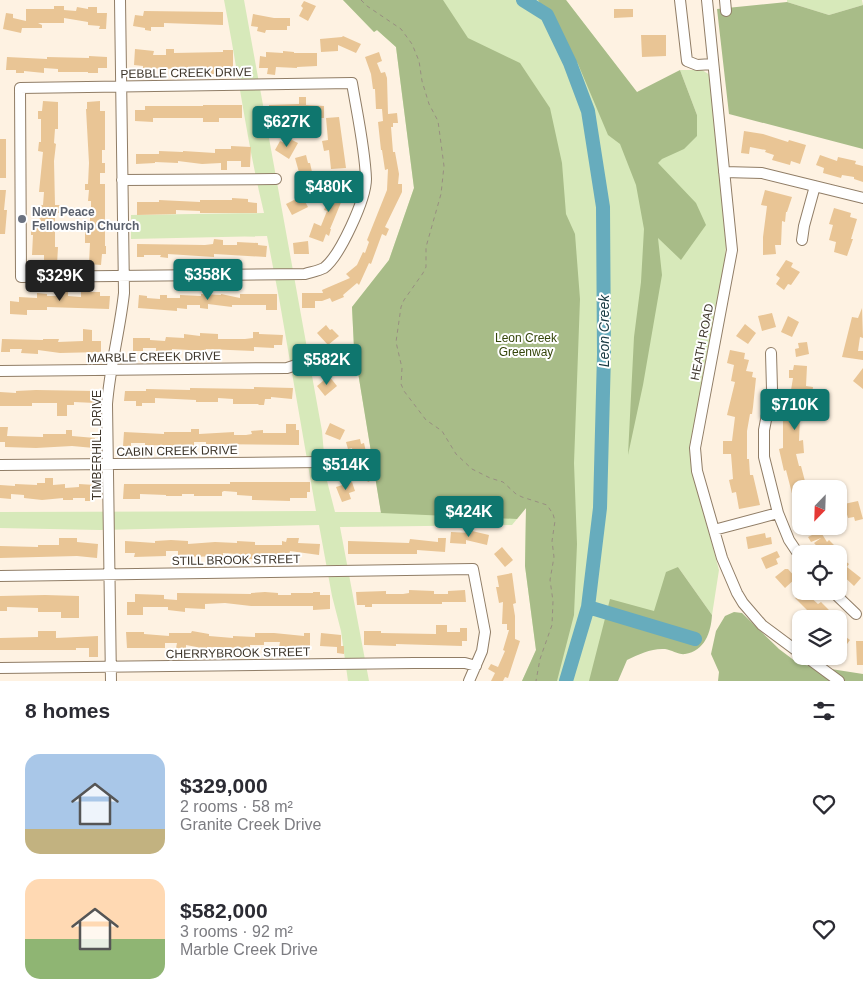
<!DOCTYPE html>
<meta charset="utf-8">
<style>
:root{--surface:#fff;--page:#f7f7f7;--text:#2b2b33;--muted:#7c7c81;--accent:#0f766e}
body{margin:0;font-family:Arial,sans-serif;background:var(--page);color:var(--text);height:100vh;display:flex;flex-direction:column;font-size:19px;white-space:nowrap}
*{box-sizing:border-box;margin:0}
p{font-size:16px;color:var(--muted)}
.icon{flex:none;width:28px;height:28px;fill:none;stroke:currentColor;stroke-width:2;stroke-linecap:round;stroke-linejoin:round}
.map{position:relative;height:681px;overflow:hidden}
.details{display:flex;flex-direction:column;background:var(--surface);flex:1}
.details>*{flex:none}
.needle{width:32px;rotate:203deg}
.buttons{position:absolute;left:792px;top:480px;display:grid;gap:10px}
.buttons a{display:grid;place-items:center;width:55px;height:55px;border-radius:10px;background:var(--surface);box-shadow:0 1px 4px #0004;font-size:25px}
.price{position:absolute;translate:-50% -42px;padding:0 11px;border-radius:5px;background:var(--accent);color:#fff;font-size:16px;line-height:32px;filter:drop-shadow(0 1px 2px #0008)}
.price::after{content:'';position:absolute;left:50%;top:30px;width:15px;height:11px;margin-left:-8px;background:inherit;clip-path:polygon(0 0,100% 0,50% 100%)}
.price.active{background:#222;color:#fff}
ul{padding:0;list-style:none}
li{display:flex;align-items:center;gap:15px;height:125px;padding:0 25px}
li span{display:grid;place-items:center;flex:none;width:140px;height:100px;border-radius:15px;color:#555}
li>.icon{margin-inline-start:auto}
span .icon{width:60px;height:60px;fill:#fffc;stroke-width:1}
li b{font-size:21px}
h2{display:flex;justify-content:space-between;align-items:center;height:60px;padding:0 25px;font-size:21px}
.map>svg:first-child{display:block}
.green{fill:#d7e9ba}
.forest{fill:#a8bc88}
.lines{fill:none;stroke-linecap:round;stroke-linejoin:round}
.river{stroke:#67acbd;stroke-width:14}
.building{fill:#e9c595}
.minor-casing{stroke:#907d66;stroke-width:12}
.path{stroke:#988e81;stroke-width:1;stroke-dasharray:4 4;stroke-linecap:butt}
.minor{stroke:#fff;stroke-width:10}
.worship-dot{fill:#6b7280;stroke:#fff;stroke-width:2}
.labels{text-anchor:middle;stroke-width:4;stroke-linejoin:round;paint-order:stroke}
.street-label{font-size:12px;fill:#3d352a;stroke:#fff}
.worship-label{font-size:12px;font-weight:bold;fill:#5b616d;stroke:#fff;text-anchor:start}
.park-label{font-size:12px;fill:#34450a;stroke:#fff}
.water-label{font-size:14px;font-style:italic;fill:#163840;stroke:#fff}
</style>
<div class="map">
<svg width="863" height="681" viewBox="0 0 863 681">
<rect width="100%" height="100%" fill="#fef2e2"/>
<path class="green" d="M224,0H244L322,431L326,477L335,512H381L354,348L352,307L389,260L414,188L396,47L377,30L374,32L343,0H566L661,124L697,115L680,70H702L710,75L726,245L725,263L692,440L691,459L694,476L719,570L712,615L678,567L670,618L612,665L609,681H522L536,650L525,566L526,508L512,525L340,527L369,681H348L341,631L332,596L319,525L100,530L0,528V512L316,511L279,298L267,236L131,239V215L264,213C247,143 238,71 224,0Z
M787,0H862L863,5L829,15L787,2Z"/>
<path class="forest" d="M343,0H443L468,38L520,63L550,108L562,163L566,214L575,234L580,299L574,463L577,544L574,615L557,681H522L536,650L525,566L526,508L517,519L381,513L354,348L352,307L389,260L414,188L396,47L377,30L374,32Z
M538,0H566L637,92L680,70L697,115V136L684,149L662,159L658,163L696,203L706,225L681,260L658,238L662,275L643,385L628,455L634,337L641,282L644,229L636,185L620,144L608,135L578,64Z
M787,2L829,15L863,5V149L729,114L717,9Z
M678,567L712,615C711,632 705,651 685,654C679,655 672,650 665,649C652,648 639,654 627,660L618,681H589L610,599L654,611L666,572Z
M734,612L742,613L779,649L799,664L863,674V681H718L719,672L711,654L716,631L725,616Z"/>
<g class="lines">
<path class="river" d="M523,0L547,15L570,63L588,111L603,207L604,354L600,508L588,607L566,681
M588,607L695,639"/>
</g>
<path class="building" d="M304,1L316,6L308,21L299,16L303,8L301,6Z
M54,6H64V10L76,11L77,7L88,9V7H97V13H107L106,29H99L100,26L88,25V22L64,18V23H38L42,25V28H22L21,33L3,29L6,13L13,14V18L26,21V9H54Z
M614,9H633V17L614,18Z
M144,11L223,12V25L164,23V27H151V31L145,30V28L133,26L135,15L143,16Z
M253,14L274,18H290V26H287V30H266L265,33L257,31L258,27L251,26Z
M641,35H666V56L642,57Z
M343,36L361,44L356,53L338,45V51L321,52L320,39L342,37Z
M135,49L154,51L153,55H166V49H174V53L223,52V50H233V68H215V74H209L208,68L178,69L143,68V66L134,65Z
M283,51L294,52V53H317V66L297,67V68L276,67L275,75L267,74L268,68H259L260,56L266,57V52L283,53Z
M379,52L382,61L377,63L381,73L385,72L387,78L388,114L397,113L398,123H393V127H391L393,152H395L399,174L398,184H402V192L385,227L389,229L386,236L382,234L371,264L369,263L359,285L357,283L343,295L344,297L332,302L330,298L322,301H315V308H302V293H323L322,290L350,278L346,274L357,265L363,252L365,253L369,242L367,240L387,190L388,169L385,170L382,150H381L378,122L383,121L382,109H376L375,89H373L371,74L365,57Z
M89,56L107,57V68H98V73H88V72H58V69L44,68V73L24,71V73H16V70H6L7,57L47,59V57L89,58Z
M299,97H306V105L324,106V118H269V105L299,104Z
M43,101L58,102V129H55L54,143L56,144L54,161L55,205H60V213H55V247H58L57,265L44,264V255H32L33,235H31V225L40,226L39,205H43L44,192H39L43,152L38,151L39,142H41V119H38V111H42Z
M100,101V111H105V150H102V163H105V173H100V184H105V246H106V254H102L101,265L89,264L90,243H85V226H90V212H91V201H88L89,190H85V184H88L89,163L86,109H87V102Z
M203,105H242V118H219V122H203V118H153V122L135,121V110H145V106H203Z
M339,117L346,168L331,169L329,150L324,151L322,141L328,140L326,118Z
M744,131L763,134L788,142L789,140L806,145L800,164L791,161L790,165L772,160L774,155L765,152L766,150L750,147L749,154L741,153Z
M0,139H6V178H0Z
M290,139L298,143L289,159L275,150L280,141L287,144Z
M231,146L251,147L250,167H241V161H227V170H221V163L202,164L178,161V163L155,162V163L136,164V154H159V151L183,152V151L215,153V149H231Z
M306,155L308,163H310L312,172L300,176L295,158Z
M820,155L837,161L838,157L856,161L855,164L863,166V182L854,179V177L842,175L841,178L823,173L824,168L816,165Z
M337,184L347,188L330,229H331L329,236L326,234L323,242L309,237L314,223L321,226L327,211L324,210L329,198L326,196L329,188L334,190Z
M0,190H6L4,210H7L5,234H0Z
M765,190L792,197L787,212H786L785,222L782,221L781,245H775L776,254L763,255V237L767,206L761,205Z
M302,196L308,207L292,215L286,204Z
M232,198L248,199V202L257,203V213H200V211L176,210V214L137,215V202H159V200L200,202V200H232Z
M834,208L851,213L850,217L857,219L851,239H853L847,256L834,252L836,242L829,240L833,225L829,224Z
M214,239L223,240V245H237V242L258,243V245L267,246L266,257L214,254V257L168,254V258L160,257L161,255H144V257H137V244L205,245L213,244Z
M308,241L309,254H294L293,243Z
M786,260L793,263L791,267L800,272L791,285L788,284L784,290L776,284L780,278L776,275Z
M59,292H68V296L81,297V292H100V296H110L109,309L47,307V310H27V315L10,314V301L19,302V297L37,298V293L47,294V296H59Z
M201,294L221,295V294L240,298V294H277V310H266V305H232V307L208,304V309L200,308V305H187V309L177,308V311L138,308L139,295L147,296V298L160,299V295H167V298H180V295L201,296Z
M862,308L863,338L860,337L858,351H863V360L842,357L852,317L858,318Z
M772,313L776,327L762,331L758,316Z
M788,316L799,322L792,337L781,332Z
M745,324L756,333L748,344L736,336Z
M326,325L330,330L332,329L339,336L328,345L317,333Z
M83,329L92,330V341H101V352L60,353L38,350V354L21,353L22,349H10V352H1L2,339L43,340V339H59L58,342L83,341Z
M253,332H259V334L283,335L282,345H274V348L254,347V351L206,349V351L172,349V352L156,351V348H143V351H133V338H150V340L165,341L166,337L184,338V334L200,336V333L218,334V339H245L253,338Z
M807,342L809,354L796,357L795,349L799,348L798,343Z
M730,350L745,353L744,359L749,360L746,371L753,372L752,377L756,378L753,407L752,414H750L747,431V459H749L750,475H753L760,505L739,509L736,492L732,493L729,480L733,479L731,454H723V441H732L735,417L727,415L735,382L731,381L734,365L727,363Z
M336,352L347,353L346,361H350V369L333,368Z
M794,365L807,366L806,386L813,387L809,417L800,416L799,441L803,440L804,453L796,454L799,466H801L807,489H801V521H799L786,470L784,471L779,449L783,448V421L787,390H791L793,378H789V370H793Z
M863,368V389L853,381Z
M329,376L337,386L325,396L317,386Z
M254,387L293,388L292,399L271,397V399H265L264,405H258L259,404H233V399L218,398V402H196V400L155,398V403H142V406H136V401H124L125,391H146V389L190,390V388L254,389Z
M36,390L95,391V403L74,402V405H67V416H57V403H32V406H0V392L16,393V391Z
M330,423L345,430L340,440L325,434Z
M286,424H296V430H299V445L206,444V442H194V446L145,445V443H131V446H123L124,432L164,434V432H191V429H199V434L234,432V435H246L252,434L251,431L263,430V433H286Z
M0,427H8L7,436L43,437V434H66V430H72V436L95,438L94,448L72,446L36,448L5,447V442H0Z
M360,439L361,444L364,443L366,452L353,455L352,448L348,449L346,442Z
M361,468L373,473L369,482L357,477Z
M45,478H53V485L65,484V488L79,487V484L95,485V495H92V501H85V498H73V500H63V498L42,500L24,498V495L11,494V499L0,498V485L15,486V484L37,485V483H45Z
M230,482H310V492H307V498H290V501L252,500V496L237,495V492L224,491L222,492V496H194V494H182V496H166V495L140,494V499H123L124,484H230Z
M352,482L355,491L349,493L351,499L342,502L336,487Z
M858,501L863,519L855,521L854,517L848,518L844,504Z
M817,526L827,542L829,540L839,550L835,554H824L814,543L821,538L811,542L808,537L812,535L810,531Z
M472,531L489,535L487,545L466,540V544L450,543L451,532L472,533Z
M765,533L766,538L771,537L772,544L748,549L746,537Z
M59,538H77V542L98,544L97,558L77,556L0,558V546L38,547V545H59Z
M287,538H299L298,543L320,544L319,555L290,551L289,555H254V559H246V556L237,555V554L223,553V556L188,557L178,556V551H166V556L134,557L135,553H125V541L155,543V541L171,540L188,541V544L215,542L237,543V541L255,542V545H282V541L286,542Z
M438,538H446L445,552L417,550V554H348V541L409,543L410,539L438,542Z
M502,547L513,560L505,567L494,554Z
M777,551L780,557L776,559L778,564L766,569L761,558Z
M839,556L849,564L847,567L861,578L854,586L839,572Z
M785,569H788L796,578L785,588L775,577Z
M512,573L516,603L513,604L515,616V639L520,641L508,678L505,677L503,681H491L495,673L488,669L491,664L498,667L505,651L503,650L509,630H507V624H502L503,602L499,603L496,587H499L497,576Z
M409,590L434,591V594H448V591L465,590L466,602H442V604H372V607H365V605H357L356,592L386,591V594H403L409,593Z
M802,591H812L808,595L818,604L821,602L830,611L823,619H816L795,598Z
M265,592L278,593V595H291V593H313V592H320V595H330V609L313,610V606H251L225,603L205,604V609L185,608V612L168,610V607H143V615H127V602H135V594L164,595V599L177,600V593L251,594V593Z
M45,595L79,596V618H61V612H38V608L7,607V611H0V596Z
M436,625H447V632H460V628H467V641H462V646L396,644V646L364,645V631H381V633L436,634Z
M38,631H56V638L98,636V657H89V648H76V650H0V638L38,637Z
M192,631L209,634V636L233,638V636L255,637V633H274L304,636V633H310V647H294V648L279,647L280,642H264V645H250V648L207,647V649L186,645V648H176L177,643H165V648H127L126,632H144V634L169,636V633H191Z
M839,632L850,640L839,655Z
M321,633L341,635V646H344V654L337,653V647L320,646Z
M856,641H863V665H857Z"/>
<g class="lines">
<defs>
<path id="minor" d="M680,0L687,61L697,65L713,64
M707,0L732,250L695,448L697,471L722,558L737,593L743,603L762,625L801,654
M725,0L726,11
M352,83C357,113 365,149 366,179C366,199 340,256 324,268C318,271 311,272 305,274L21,277L20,88Z
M724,172L762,173L863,198
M122,180L276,179
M802,240L804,226L815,186
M771,353L772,389L764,430V457L778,513L789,540L801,558
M0,371L287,368L308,361
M0,465L324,462
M714,530L778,513
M0,576L473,569L485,632L482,651L469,681
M832,591L856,614
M805,656L839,681
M0,668L414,663H465L476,666
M111,681L107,404C110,366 120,330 124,293L120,0"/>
</defs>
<use href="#minor" class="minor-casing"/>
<path class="path" d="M361,0L367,6L401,29L412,44L419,61L422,81L429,104L438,121L444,166L441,194L426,247V267L423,273L404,300L401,307L396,342L402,368L401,384L404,391L426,420L442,431L456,454L472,469L490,478L503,482L516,494L522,497L547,505L553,514L555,521L552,541L554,557L550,580L553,601L552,625L540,659L536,681"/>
<use href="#minor" class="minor"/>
</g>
<circle class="worship-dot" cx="22" cy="219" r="5"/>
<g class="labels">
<g class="street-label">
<text transform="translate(186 73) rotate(-1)" y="4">PEBBLE CREEK DRIVE</text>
<text transform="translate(702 342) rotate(-79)" y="4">HEATH ROAD</text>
<text transform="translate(154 357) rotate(-1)" y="4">MARBLE CREEK DRIVE</text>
<text transform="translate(97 445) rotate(-90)" y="4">TIMBERHILL DRIVE</text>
<text transform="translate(177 451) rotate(-1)" y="4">CABIN CREEK DRIVE</text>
<text transform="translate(236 560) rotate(-1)" y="4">STILL BROOK STREET</text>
<text transform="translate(238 653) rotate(-1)" y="4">CHERRYBROOK STREET</text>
</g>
<g class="worship-label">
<text x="32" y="216">New Peace<tspan x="32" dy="14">Fellowship Church</tspan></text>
</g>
<g class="park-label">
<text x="526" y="342">Leon Creek<tspan x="526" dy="14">Greenway</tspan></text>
</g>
<g class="water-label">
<text transform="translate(604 331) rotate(-90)" y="5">Leon Creek</text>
</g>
</g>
</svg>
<div class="buttons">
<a><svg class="needle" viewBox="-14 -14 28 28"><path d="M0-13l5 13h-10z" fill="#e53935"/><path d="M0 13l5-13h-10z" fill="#7c7c81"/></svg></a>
<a><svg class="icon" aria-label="locate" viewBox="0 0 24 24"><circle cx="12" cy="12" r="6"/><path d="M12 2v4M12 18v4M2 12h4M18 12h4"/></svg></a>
<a><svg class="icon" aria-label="layers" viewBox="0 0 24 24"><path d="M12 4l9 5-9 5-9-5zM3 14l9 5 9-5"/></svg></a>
</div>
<b class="price" style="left:287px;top:148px">$627K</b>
<b class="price" style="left:329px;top:213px">$480K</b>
<b class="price" style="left:208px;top:301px">$358K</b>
<b class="price active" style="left:60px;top:302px">$329K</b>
<b class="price" style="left:327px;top:386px">$582K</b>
<b class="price" style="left:795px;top:431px">$710K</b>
<b class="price" style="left:346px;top:491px">$514K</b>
<b class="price" style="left:469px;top:538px">$424K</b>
</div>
<section class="details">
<h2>8 homes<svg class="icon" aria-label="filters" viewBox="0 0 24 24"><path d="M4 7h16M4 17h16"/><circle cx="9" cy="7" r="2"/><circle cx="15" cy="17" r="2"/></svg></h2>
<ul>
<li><span style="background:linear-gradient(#a9c7e8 75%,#c2b280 0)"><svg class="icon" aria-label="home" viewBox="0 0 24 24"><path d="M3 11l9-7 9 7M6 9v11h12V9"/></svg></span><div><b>$329,000</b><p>2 rooms · 58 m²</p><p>Granite Creek Drive</p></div><svg class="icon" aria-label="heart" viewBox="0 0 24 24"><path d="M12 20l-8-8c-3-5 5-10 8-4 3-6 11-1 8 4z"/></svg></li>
<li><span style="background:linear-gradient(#ffd9b3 60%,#8fb573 0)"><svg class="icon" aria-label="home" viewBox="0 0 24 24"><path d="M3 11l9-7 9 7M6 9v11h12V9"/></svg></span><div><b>$582,000</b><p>3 rooms · 92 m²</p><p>Marble Creek Drive</p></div><svg class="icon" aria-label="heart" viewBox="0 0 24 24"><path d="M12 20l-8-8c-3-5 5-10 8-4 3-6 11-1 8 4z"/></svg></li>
</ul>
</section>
